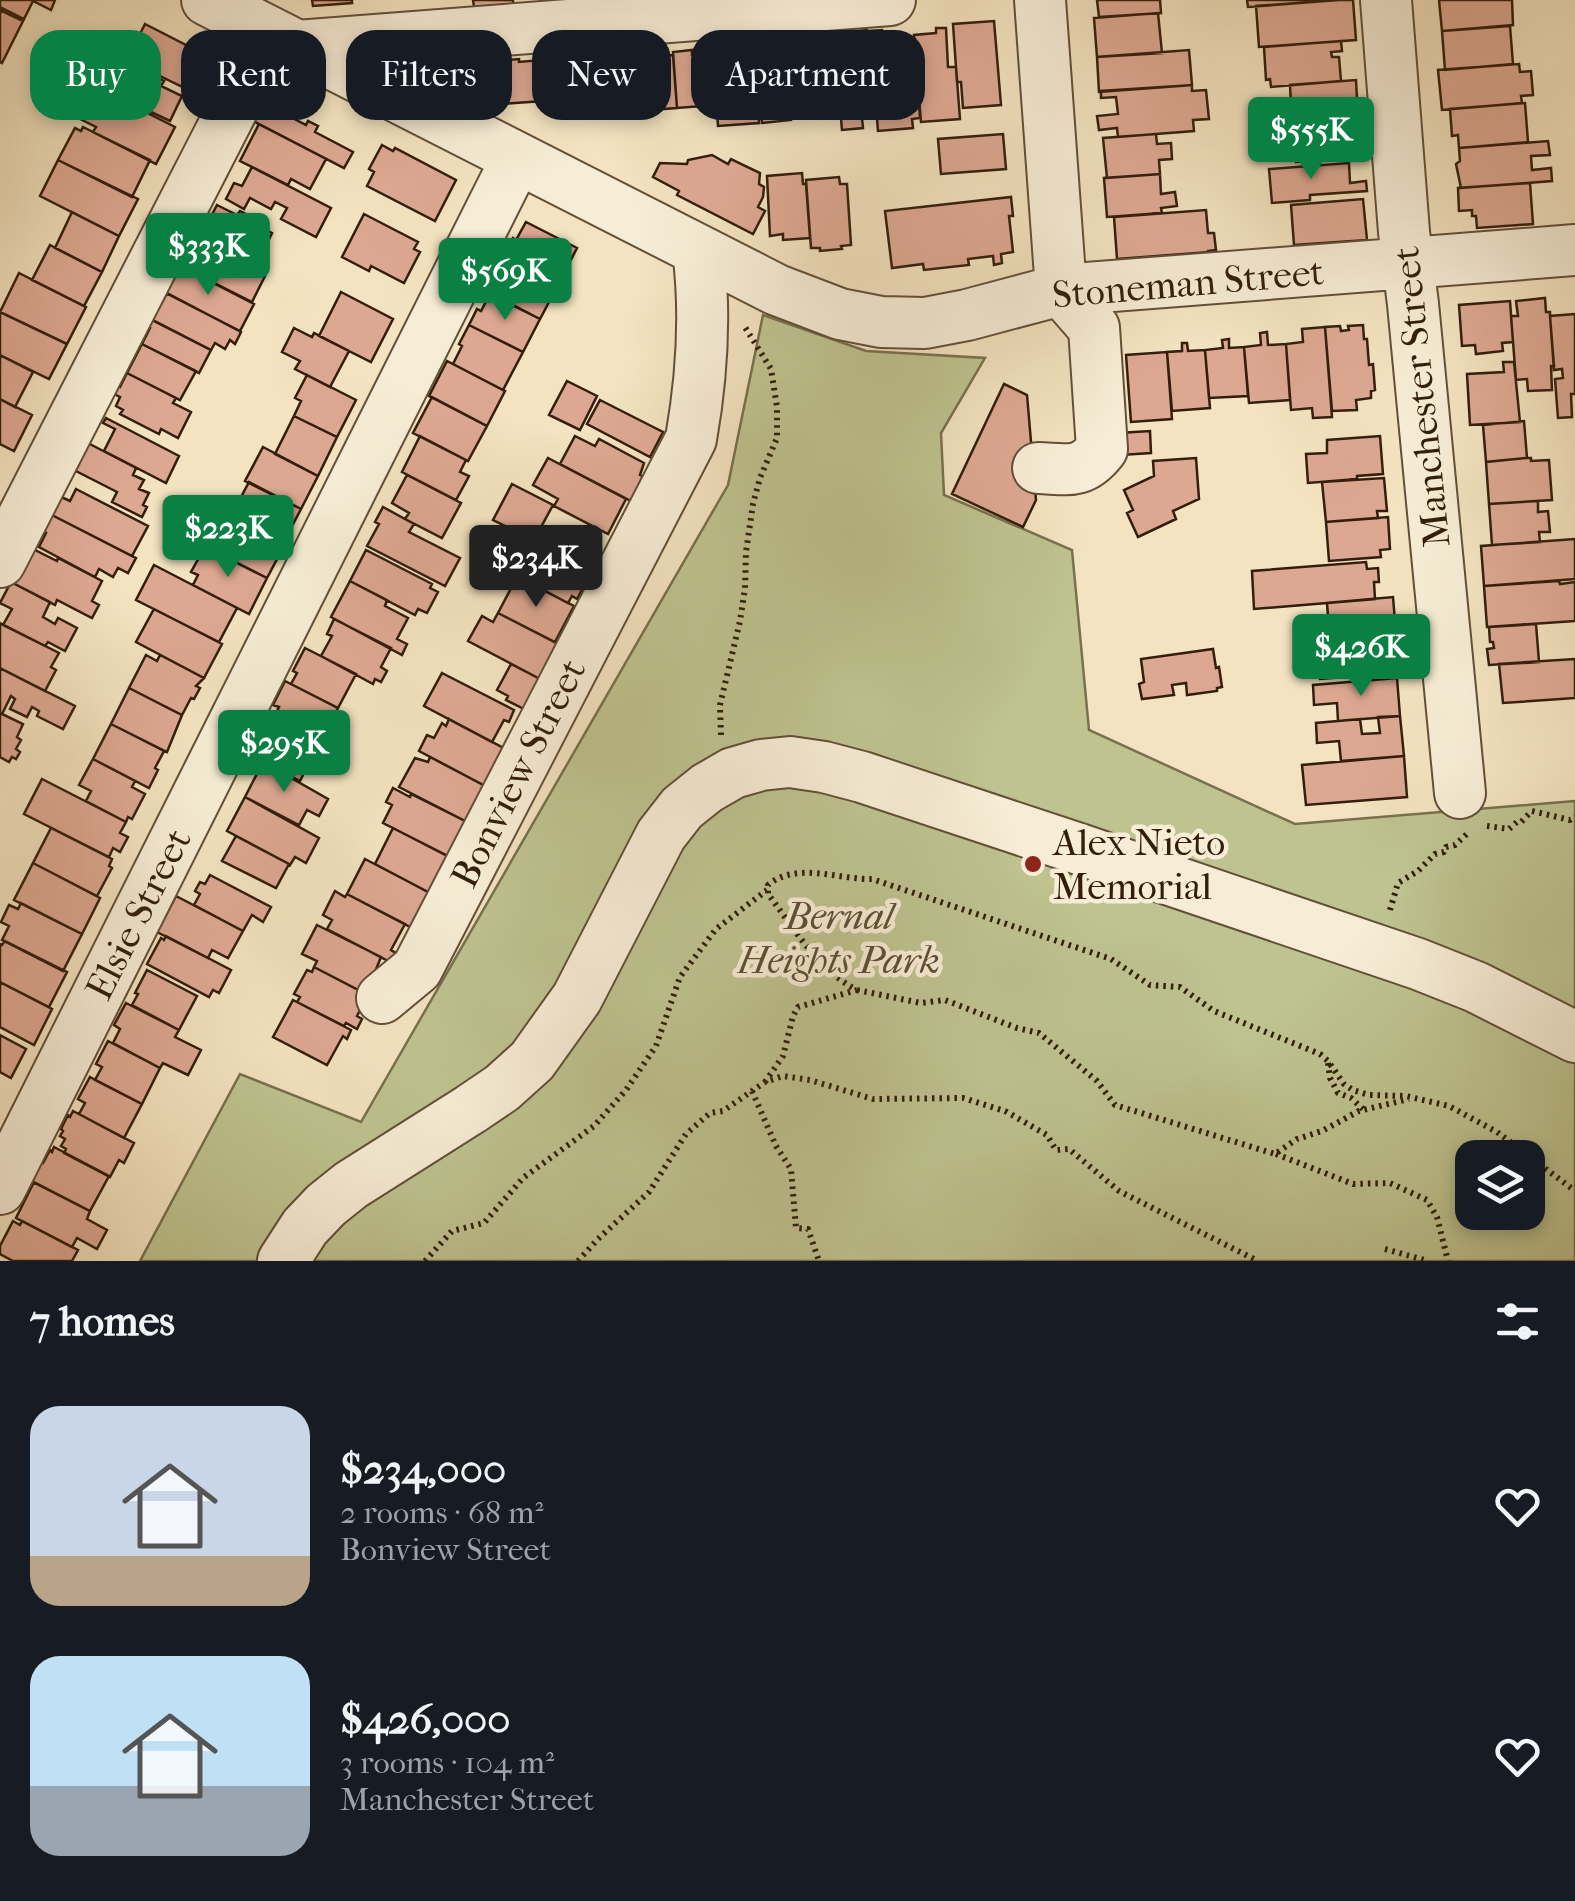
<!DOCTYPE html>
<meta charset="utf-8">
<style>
:root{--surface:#171b24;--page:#242831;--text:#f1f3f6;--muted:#9ea1a6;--accent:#0b8043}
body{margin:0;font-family:"IM FELL French Canon",serif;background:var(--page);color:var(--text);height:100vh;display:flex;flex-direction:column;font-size:38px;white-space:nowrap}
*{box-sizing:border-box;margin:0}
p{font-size:32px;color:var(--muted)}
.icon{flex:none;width:55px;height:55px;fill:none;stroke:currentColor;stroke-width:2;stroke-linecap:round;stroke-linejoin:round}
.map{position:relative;height:1261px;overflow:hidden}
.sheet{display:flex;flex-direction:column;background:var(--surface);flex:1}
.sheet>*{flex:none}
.banner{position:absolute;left:30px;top:30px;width:1000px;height:90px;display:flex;gap:20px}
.tools{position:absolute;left:1455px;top:1140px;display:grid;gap:20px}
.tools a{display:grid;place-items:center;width:90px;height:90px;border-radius:20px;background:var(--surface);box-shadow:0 5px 15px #0003;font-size:50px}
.price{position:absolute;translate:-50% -85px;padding:0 22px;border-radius:10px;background:var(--accent);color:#fff;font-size:32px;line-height:65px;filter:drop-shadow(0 2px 5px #0008)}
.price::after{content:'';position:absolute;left:50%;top:60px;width:30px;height:22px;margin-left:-15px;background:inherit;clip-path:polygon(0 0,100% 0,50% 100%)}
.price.on{background:#222;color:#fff}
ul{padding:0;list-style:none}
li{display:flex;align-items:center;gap:30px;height:250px;padding:0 30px}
li span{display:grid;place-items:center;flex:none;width:280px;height:200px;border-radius:30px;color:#555}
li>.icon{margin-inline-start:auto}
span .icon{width:120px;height:120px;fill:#fffc;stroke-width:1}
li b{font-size:42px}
h2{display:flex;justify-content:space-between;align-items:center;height:120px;padding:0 30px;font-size:42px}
.pill{padding:0 35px;border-radius:30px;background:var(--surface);box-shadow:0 5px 15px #0003;font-size:35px;line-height:90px}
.pill.on{background:var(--accent);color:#fff}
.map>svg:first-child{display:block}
.green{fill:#bec390;stroke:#78704e;stroke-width:2.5;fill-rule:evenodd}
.building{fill:#dda892;stroke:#321e0b;stroke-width:2.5}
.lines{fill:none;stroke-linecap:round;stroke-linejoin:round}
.minor-casing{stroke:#624f38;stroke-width:54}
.path{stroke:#321e0b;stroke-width:6;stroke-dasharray:2.5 5;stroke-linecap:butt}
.minor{stroke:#f7edd6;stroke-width:50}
.poi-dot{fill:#8f2418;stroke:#f7edd6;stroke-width:4}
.labels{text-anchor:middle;stroke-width:9;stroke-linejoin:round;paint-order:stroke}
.street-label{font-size:38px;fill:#321e0b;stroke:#f7edd6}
.poi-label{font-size:38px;fill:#321e0b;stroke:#f7edd6;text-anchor:start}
.park-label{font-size:38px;font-style:italic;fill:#5c5033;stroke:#f7edd6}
</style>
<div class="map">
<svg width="1575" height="1261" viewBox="0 0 1575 1261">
<rect width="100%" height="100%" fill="#f3e3c0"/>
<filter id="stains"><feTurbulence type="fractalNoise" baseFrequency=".002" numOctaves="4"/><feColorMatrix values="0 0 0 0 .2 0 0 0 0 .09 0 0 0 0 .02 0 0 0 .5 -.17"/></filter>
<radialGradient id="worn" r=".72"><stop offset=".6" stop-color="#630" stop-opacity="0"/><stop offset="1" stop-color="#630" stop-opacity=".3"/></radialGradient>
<path class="green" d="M763,315L866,351L985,358L941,433L944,495L1072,550L1089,730L1295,824L1575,801V1261H140L240,1074L361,1122L728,485ZM1472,1158H1528V1212H1472Z"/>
<path class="building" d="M0,0H55L51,10L33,1L24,19L0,7Z
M312,0H352V3L313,6Z
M473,0H513V4L474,7Z
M1097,0H1160L1161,13L1099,17Z
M1247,0H1339L1248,7Z
M1339,0H1353L1356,40L1259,47L1256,6Z
M1439,0H1512L1513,25L1442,31Z
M0,10L23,21L2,63L0,62Z
M1158,13L1162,53L1097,57L1094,18Z
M994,21L1001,105L963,108L961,82H957L953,24Z
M145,24L196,50L198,46L213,53L193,92L127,60Z
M1510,26L1513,64L1445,70L1442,31Z
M936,28H946L948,67H956L960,119L921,122L914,35L936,33Z
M867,30V35H871L876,106L861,107L863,128L842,130L840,108L836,109L831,33Z
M882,30L883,39L914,37L920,118L912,119L913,128L878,131L870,31Z
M831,33L837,110L798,113L792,36Z
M793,41L796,81H790L791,120L762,123L761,112H759L755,67H762L760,43Z
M1341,41L1342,51L1331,52L1332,57H1339L1341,81L1271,87L1270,79L1266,80L1264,47Z
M692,50V55L713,53L716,105L677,108L673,52Z
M754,50L759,123L718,126L713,53Z
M1189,50L1192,85L1099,92L1097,57Z
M653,51V56L673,55L677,108L637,111L633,53Z
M612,55L613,60L633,59L637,111L599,114L594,56Z
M115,57L164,81L161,86L182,96L170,121L149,111L148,113L109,93L114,84L104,79Z
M573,57L574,63L595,61L599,114L558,117L553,59Z
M519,59V62L553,59L557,100L502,104L500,82L496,83L494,61Z
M1519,64L1520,72L1531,71L1533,95L1521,96L1522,103L1442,110L1438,70Z
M78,78L175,127L156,164L93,132L96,127L62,110Z
M1356,80L1357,99H1353L1355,119L1292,124L1290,85Z
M1192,85V91L1206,90L1209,119L1193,120L1194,131L1118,137L1117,128L1099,130L1097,116L1118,114L1116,97L1101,98V91Z
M269,92L289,102L283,113L306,125L308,121L318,126L315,132L353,152L344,168L253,121Z
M1525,103L1528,142L1459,148L1458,135L1452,136L1450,109Z
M1359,119L1362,160L1350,161V158L1296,162L1292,124Z
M259,124L326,159L310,189L291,179L288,185L240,161Z
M83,127L150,160L132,197L58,160L75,128L81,131Z
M1003,134L1006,169L941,174L938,139Z
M1156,134L1157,144L1171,143L1172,159L1159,160L1160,174L1107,178L1103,138Z
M1548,141L1550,155L1531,156L1532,170L1551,168L1552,181L1461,188L1456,164L1460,161L1459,148Z
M382,145L393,151L395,148L456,180L435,221L367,186L374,172L369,169Z
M712,155L728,164L731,159L760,173L759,184L764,187L763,197L758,207L765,211L753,234L677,195L679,191L653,177L660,163L687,164L688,160Z
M58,160L138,199L119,236L40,196Z
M1349,163L1350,183L1366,181L1367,191L1310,195V200L1272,203L1269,169Z
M252,167L331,208L316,237L281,219L287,208L275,202L271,209L250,198L244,209L226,199L234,183L242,186Z
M802,173L803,184H806L810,238L783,240V234L770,236L767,176Z
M1160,174L1161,194L1175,192L1177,206L1161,208L1162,213L1107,217L1104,178Z
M839,177L840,184H847L851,245L841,246L842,249L820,251V248H811L806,180Z
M1530,183L1533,224L1477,228L1476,216H1472V210L1459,211L1458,188Z
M1011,197L1013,216H1009L1013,252L1001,254L1002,263L994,265L993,256L968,259L969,265L924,270L923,264L892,268L885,211Z
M1363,199L1367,240L1294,245L1291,205Z
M217,205L237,215L240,211L252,217L251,222L272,233L258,262L202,234Z
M1206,210L1208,233H1214L1216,250L1209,251L1210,252L1117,259L1114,217Z
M72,212L119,236L102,272L55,248Z
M364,214L418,242L414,249L420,252L404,283L371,266L369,271L342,257Z
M526,222L577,248L559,283L503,255L513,238L516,240Z
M195,239L219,251L223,244L258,265L254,270L265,276L252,302L175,263L183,248L189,251Z
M50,245L102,272L84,306L32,280Z
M509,257L559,283L540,319L486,291L495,275L498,277Z
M176,264L254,304L240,331L162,291Z
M19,273L86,307L67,344L0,312Z
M341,292L393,319L371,362L319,336Z
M167,293L241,332L235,344L230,340L225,349L215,343L211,350L148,318L156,302L161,304Z
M490,294L540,319L523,352L469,325L477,309L481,311Z
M1545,298L1546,312H1550V316L1554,366H1551L1552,390L1528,391L1527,379L1516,380L1511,316H1518L1516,301Z
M1510,301L1513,342L1502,343L1503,351L1476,354L1475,345L1462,346L1459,305Z
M0,312L67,344L49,379L0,355Z
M1575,314V394H1571L1572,417L1558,418L1555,379L1563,378L1562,369L1554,370L1550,316Z
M145,316L211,350L199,373L142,344L150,328L141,323Z
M469,325L523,352L503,390L453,364L462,346L459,344Z
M1363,325L1364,339H1367L1369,365L1373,364L1375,390L1371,391V398L1356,400L1357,410L1332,411L1325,327L1340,326L1341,331L1349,330L1348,326Z
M1325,327L1332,417L1313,418L1312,408L1291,410L1286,344L1303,342L1302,329Z
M294,328L312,337L314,333L349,351L330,387L295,369L300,361L282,352Z
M1267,332L1268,345L1286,344L1290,400L1249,403L1244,347L1261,345L1260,333Z
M1229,339V348L1244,347L1248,396L1209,398L1205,350L1223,348L1222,340Z
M1182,343H1187L1188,351L1205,350L1210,408L1172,411L1167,352L1182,351Z
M142,344L196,371L180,400L127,373Z
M1167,352L1172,419L1131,422L1126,355Z
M0,355L33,372L15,407L0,399Z
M447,361L505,391L487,426L429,396Z
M1503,362H1514L1520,422L1470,425L1467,374L1504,372Z
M127,373L176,398L173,403L191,412L178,438L161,429L159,434L120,414L123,410L116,406L120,397L112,393L115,385L120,387Z
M307,375L356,400L337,437L294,416L301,401L295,398Z
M567,381L597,396L580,430L549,415Z
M1004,384L1027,395L1036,500L1023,527L952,494Z
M432,397L487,426L468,461L413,433Z
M0,399L32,415L14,451L0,444Z
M600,400L663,432L650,457L587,424Z
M294,416L337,437L318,476L275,454Z
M106,418L179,456L166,483L104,451L115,429L103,423Z
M1524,421L1527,458L1486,462L1483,425Z
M1150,431L1151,453L1121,455L1119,433Z
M420,436L466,460L460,472L469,476L456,500L402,472Z
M575,436L595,446L599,439L644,463L640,475L643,476L631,501L560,464Z
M1380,436L1383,474L1357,476V479L1308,483L1306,454L1327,453V440Z
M84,441L136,468L133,475L144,480L139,489L149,493L143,505L147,507L142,517L112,502L117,492L70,468Z
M263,447L318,476L301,509L245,481Z
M548,458L626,499L608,534L554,506L558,499L533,485Z
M1196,458L1199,499L1173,511L1176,519L1138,537L1127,513L1133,510L1124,490L1154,476L1153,461Z
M1527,458H1531V461L1549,460L1552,500L1489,504L1486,462Z
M407,475L461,503L442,538L405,519L409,513L392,503Z
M1384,478L1387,511H1377L1378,518L1326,522L1322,482Z
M249,482L301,509L282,545L230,518Z
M512,484L553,505L534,540L493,520Z
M76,489L148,526L132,556L48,513L57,495L70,501Z
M1538,501V512L1548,511L1550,532H1539L1540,542L1492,545L1489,504Z
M383,507L414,524L409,532L460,558L445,586L367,546L379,524L375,522Z
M48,513L136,558L128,573L118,568L113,577L99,569L95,577L39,547L46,533L39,530Z
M218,513L284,546L267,578L202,545Z
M1388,517L1390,549L1380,550L1381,557L1329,561L1326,522Z
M1575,539V579L1484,586L1481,546Z
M538,543L592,571L577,599L572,596L568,603L523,579L530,566L521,561L530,545L536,547Z
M29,547L57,561L58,558L102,581L92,601L99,605L92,618L57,600L55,605L11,582Z
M205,547L267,578L249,614L193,585L198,575L191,572Z
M366,550L432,584L430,588L438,592L427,613L418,609L415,615L350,581Z
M1366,562L1367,569L1378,568L1379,582H1374L1375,599L1254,609L1252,571Z
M154,565L237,608L219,642L136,600Z
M517,577L574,606L555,642L498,613Z
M350,581L387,600L385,606L408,618L397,639L407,644L402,655L331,617Z
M1559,581L1560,584L1575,582V621L1487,627L1484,586Z
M11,582L50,602L43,617L55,624L58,618L77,628L65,651L48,642L45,646L3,625L12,609L0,603Z
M1393,597L1396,633L1343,637L1342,628L1329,630L1327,603Z
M154,609L222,644L204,678L136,642Z
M498,613L558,644L540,679L468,641L482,616L493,622Z
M334,619L391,648L381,667L387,671L381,682L375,679L373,684L321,656L332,636L327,634Z
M0,623L59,653L51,667L56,670L45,691L0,668Z
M1536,624L1539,662L1489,665L1487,649L1494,648L1493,642H1490L1489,627Z
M1367,639L1368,646L1388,644V649L1399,648L1400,660H1394V665L1398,664V673L1320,679L1319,668L1324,667L1323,662H1319L1318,651L1322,650V643Z
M305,648L356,674L338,708L291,684L297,673L293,671Z
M1213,649L1216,668L1219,667L1222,687L1217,688V691L1187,695L1186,683L1172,685L1174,695L1142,699L1139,684L1144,682L1141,659Z
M146,655L157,661L160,655L204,678L196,686L200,688L194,699L191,698L182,715L129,688Z
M1575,659V698L1503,703L1499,664Z
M511,664L540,679L524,709L506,700L508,696L497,690Z
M0,668L75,706L63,729L37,716L39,711L32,707L27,717L10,709L15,699L11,696L2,714L0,713Z
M442,673L514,710L509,722L504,720L492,742L424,706Z
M1397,678L1400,716L1338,721L1337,703L1314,705L1313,685Z
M285,681L338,708L321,739L275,715L279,707L273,705Z
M129,688L182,715L167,752L111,724Z
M0,713L23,724L17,737L21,740L16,749L20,752L16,759L12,757L9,762L0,757Z
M275,715L321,739L300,781L254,757L261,744L255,741L267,718L272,720Z
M1400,716L1404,756L1341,761L1339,741L1317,743L1316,723L1360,719L1362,734L1380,733L1378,717Z
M449,719L509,751L489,788L419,751L427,735L434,738L442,723L446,726Z
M111,724L164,751L155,768L158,770L149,788L93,759Z
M1404,756L1407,797L1306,805L1302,765Z
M430,757L489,788L471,824L399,787L415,758L428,762Z
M93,759L135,781L132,787L145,794L132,819L128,817L126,822L86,801L91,791L79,785Z
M263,762L328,799L319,816L307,810L299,825L245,797Z
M42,779L126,822L120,833L128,837L120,852L113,848L109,857L24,814Z
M393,788L410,797L411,794L471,824L452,858L383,823L392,805L386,802Z
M245,797L319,838L306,863L295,857L290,865L289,864L227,831Z
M51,828L112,859L109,866L112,868L97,896L33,863Z
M393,828L449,857L430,893L375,864Z
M236,836L289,864L276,888L222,861Z
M365,859L430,893L412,928L347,894Z
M33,863L100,898L82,934L14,900Z
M210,875L271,907L263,922L252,915L243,931L194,905L200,894L195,891L200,882L205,884Z
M335,891L345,897L347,894L405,924L391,950L399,955L394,964L327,929L332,920L323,915Z
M176,896L243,931L228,958L212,950L208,958L157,932Z
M21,903L82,934L63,971L2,940L9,926L1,922L9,905L18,909Z
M317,925L381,957L366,994L314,967L317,961L302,954Z
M166,936L231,970L219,993L213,990L209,997L147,964L161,938L164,940Z
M5,941L67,972L49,1007L0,982V944L2,945Z
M314,967L368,995L357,1016L362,1019L357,1029L346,1023L344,1026L297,1002L300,997L294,994L307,970L312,972Z
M147,970L197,996L179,1030L132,1005L138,994L135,993Z
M0,982L52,1009L34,1045L0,1027Z
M293,1000L351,1030L347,1039L343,1036L327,1065L273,1037Z
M126,1003L179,1030L175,1037L201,1050L188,1075L163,1063L160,1068L113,1043L120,1029L114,1025Z
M0,1035L26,1049L11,1078L0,1072Z
M108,1041L160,1068L142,1104L95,1080L102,1067L96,1064Z
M90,1077L142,1104L124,1138L79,1114L85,1103L78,1099Z
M73,1111L134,1143L124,1163L119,1160L110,1177L64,1153L66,1149L61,1146L65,1139L60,1136L63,1131L61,1129L68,1115L70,1117Z
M54,1147L109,1176L90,1211L29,1180L39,1161L43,1163L50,1150L52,1152Z
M34,1182L90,1211L87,1219L107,1230L97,1249L77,1238L72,1247L16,1218Z
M13,1221L20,1225L22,1221L78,1250L72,1261H13L0,1254V1246Z"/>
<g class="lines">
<defs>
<path id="minor" d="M207,0L777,290L840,314L881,322L925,323L967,315L1061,290L1575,250
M1386,0L1404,232L1413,304L1460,793
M1038,468C1068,469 1082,475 1102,449L1094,328L1061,290L1040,0
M0,562L255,65L297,46L890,0
M382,998L417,969L691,439C702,377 706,313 698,250
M0,1189L517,158
M283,1261L305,1227L326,1205L351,1185L471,1109L502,1088L532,1061L577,998L661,835L682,808L707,788L733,773L761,765L790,762L824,767L862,777L1079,849L1418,964L1476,987L1575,1037"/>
</defs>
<use href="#minor" class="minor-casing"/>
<path class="path" d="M721,735L720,705L740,621L745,588L746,552L753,504L760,478L777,438V407L771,369L743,324
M1487,826L1509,829L1517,822H1521L1532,811L1570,820L1575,816
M1390,910L1398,883L1418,871L1435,854L1444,852L1446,847L1455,845L1468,833
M857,990L921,1003L945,1000L1017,1028L1039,1033L1097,1081L1115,1105L1275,1154L1297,1139L1322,1131L1359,1111L1409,1099
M1328,1063L1330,1078L1338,1093L1351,1098L1363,1109
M765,1082L783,1056L793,1016L798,1007L857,990C818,970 794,928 768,894V885C797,861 839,880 872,879L1111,959L1150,985L1180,987L1214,1011L1320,1054L1328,1061L1344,1084L1353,1090L1369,1095L1406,1096L1449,1106L1497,1132L1575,1191
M752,1091L776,1146L791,1169L796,1228L808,1229L819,1261
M1276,1154L1353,1184L1390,1183L1427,1200L1437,1217L1448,1261
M1385,1249L1428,1261
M425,1261L452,1231L484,1223L523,1178L594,1126L626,1090L656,1046L680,977L716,929L767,890
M578,1261L598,1239L649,1192L686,1134L710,1113L723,1111L765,1082L783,1076L810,1080L873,1099L963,1098L1005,1111L1047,1135L1056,1150L1069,1149L1119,1191L1258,1261"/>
<use href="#minor" class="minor"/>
</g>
<circle class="poi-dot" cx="1033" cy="864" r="10"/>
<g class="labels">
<g class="street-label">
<text transform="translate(1188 283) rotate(-5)" y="13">Stoneman Street</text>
<text transform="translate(1421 397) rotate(-96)" y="13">Manchester Street</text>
<text transform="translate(518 773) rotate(-63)" y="13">Bonview Street</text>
<text transform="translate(138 914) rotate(-63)" y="13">Elsie Street</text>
</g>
<g class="poi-label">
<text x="1053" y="855">Alex Nieto<tspan x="1053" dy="44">Memorial</tspan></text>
</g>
<g class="park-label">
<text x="839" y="929">Bernal<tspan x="839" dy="44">Heights Park</tspan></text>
</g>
</g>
<rect width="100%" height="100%" filter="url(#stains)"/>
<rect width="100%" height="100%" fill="url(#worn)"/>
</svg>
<div class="tools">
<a><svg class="icon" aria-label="layers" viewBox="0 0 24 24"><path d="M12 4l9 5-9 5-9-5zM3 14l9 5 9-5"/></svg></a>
</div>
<b class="price" style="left:1311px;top:182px">$555K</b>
<b class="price" style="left:208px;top:298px">$333K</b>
<b class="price" style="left:505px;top:323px">$569K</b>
<b class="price" style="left:228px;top:580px">$223K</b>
<b class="price on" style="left:536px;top:610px">$234K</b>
<b class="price" style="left:1361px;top:699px">$426K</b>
<b class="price" style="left:284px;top:795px">$295K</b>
<div class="banner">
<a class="pill on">Buy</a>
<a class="pill">Rent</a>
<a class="pill">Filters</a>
<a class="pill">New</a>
<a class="pill">Apartment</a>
</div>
</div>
<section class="sheet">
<h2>7 homes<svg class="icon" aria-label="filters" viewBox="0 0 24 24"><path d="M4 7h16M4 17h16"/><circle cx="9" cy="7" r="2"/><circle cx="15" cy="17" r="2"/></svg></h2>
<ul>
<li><span style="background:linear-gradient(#c9d6e8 75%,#b9a48a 0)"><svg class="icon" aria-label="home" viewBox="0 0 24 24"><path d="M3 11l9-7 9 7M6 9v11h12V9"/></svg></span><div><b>$234,000</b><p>2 rooms · 68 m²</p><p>Bonview Street</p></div><svg class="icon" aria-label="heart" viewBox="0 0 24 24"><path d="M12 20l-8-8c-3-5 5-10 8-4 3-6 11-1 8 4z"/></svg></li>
<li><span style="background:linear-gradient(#bfe0f5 65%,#9aa5b1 0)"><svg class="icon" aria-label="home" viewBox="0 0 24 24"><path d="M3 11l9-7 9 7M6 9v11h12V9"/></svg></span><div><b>$426,000</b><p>3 rooms · 104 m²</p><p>Manchester Street</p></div><svg class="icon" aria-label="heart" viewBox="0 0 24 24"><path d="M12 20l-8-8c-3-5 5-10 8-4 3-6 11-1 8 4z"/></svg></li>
</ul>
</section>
